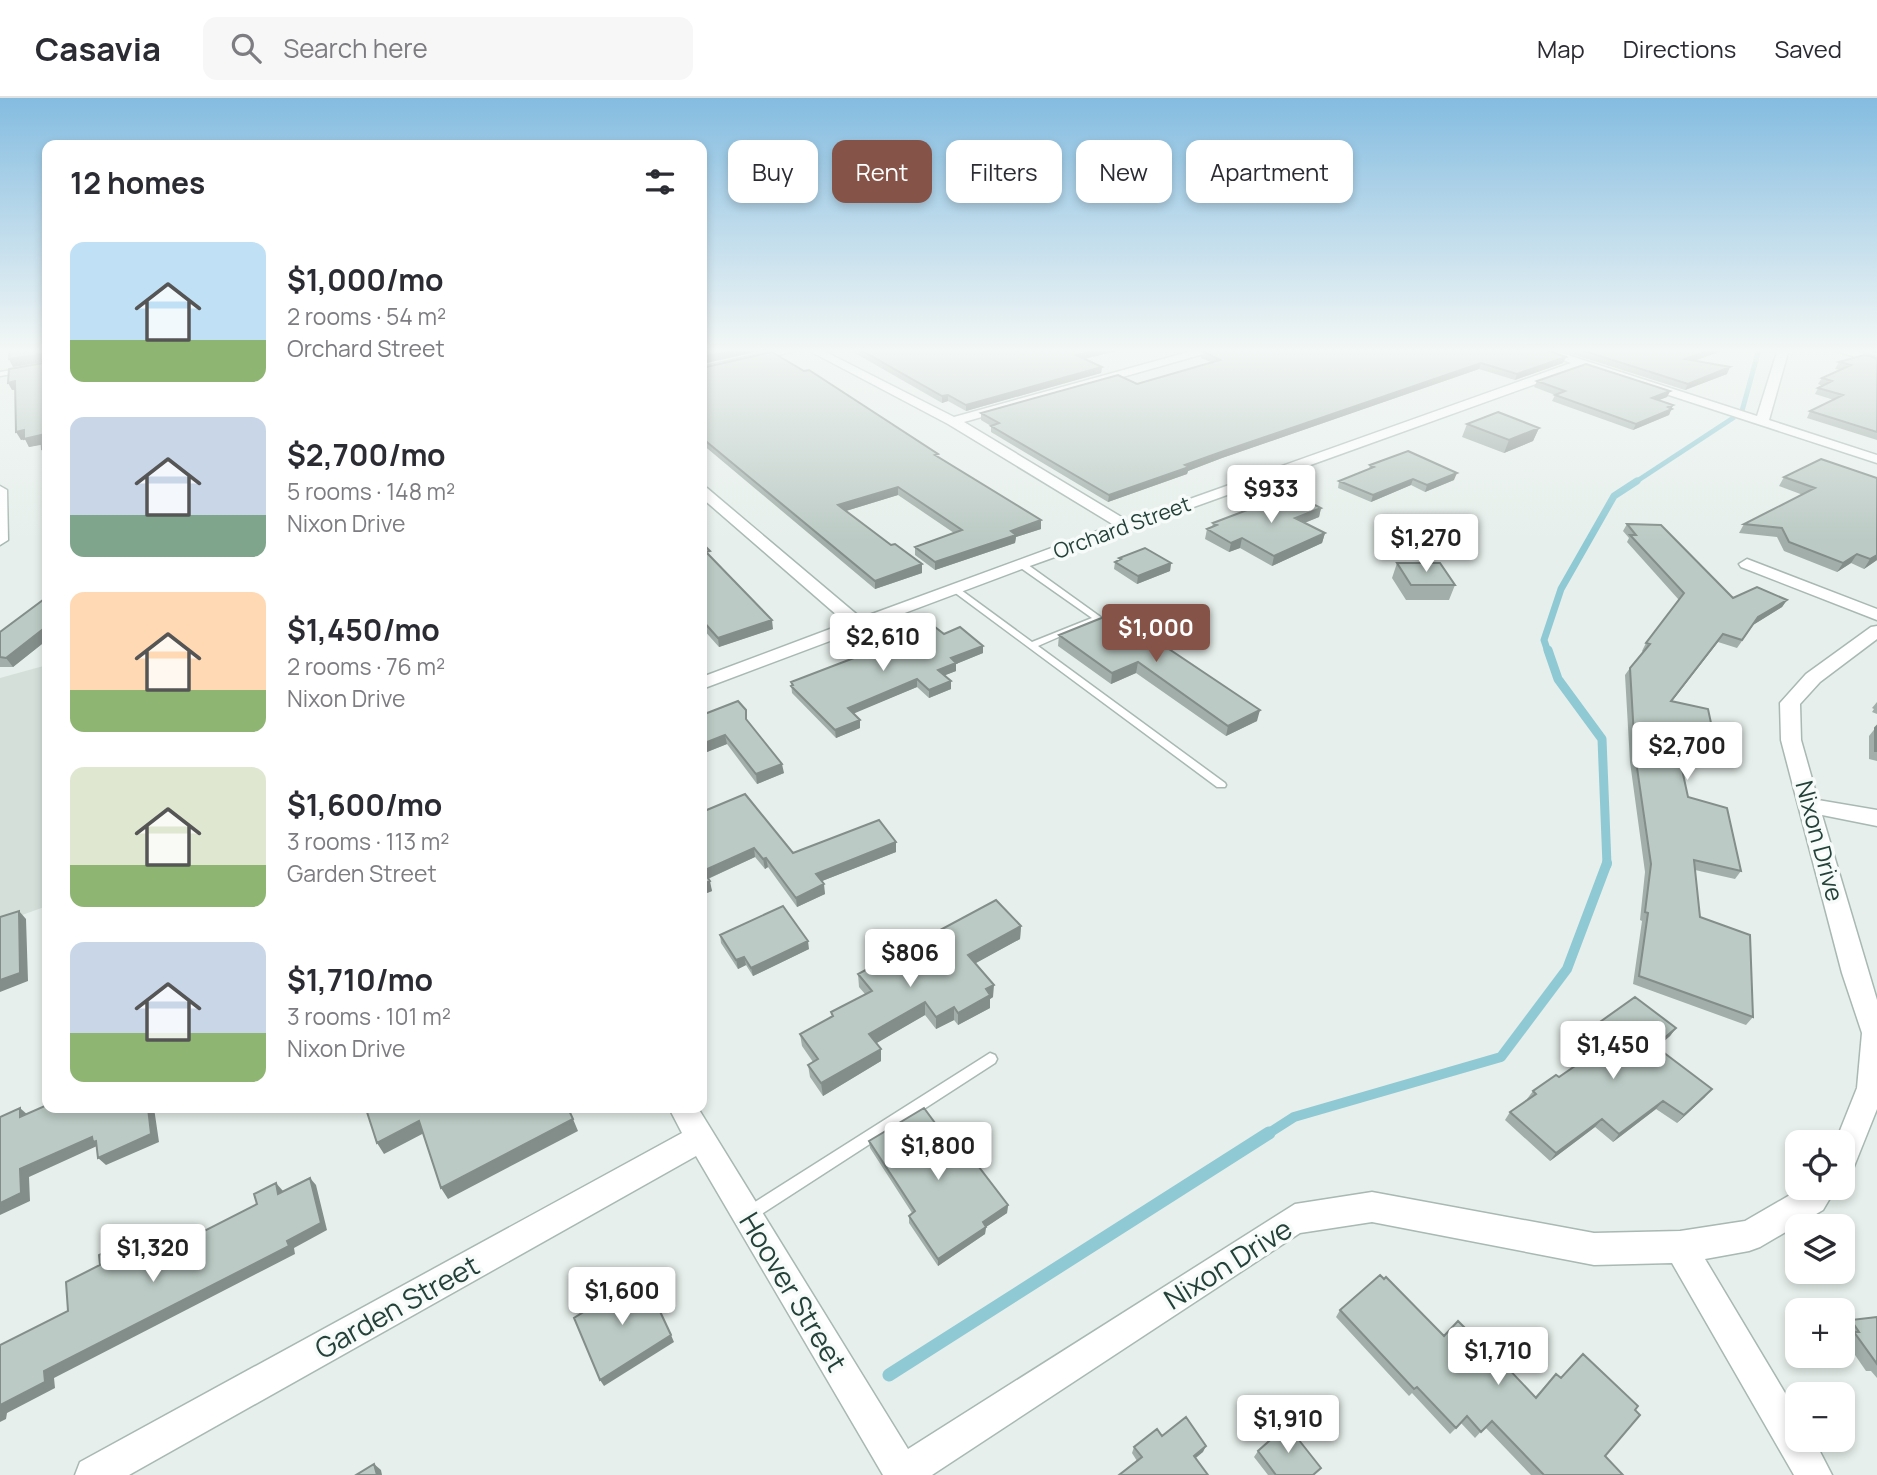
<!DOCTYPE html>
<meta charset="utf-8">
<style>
:root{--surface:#fff;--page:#f7f7f7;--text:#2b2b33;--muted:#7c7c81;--line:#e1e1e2;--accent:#855347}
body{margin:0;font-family:Manrope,sans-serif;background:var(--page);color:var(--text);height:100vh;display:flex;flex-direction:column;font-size:26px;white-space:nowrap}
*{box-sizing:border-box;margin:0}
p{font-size:23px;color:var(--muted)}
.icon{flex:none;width:38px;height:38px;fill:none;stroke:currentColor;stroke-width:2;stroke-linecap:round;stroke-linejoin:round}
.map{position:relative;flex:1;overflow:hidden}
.side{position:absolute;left:42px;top:42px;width:665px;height:973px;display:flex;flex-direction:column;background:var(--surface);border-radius:14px;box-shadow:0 4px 10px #0003}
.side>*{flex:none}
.top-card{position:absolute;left:728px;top:42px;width:665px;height:63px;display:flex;gap:14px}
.controls{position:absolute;left:1785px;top:1032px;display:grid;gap:14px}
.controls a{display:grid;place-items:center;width:70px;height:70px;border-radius:14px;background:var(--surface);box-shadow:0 4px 10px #0003;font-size:35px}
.price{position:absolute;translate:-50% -60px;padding:0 16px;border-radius:7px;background:#fff;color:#222;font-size:23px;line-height:46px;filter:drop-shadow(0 2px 4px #0008)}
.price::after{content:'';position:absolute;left:50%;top:42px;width:21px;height:16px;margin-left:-10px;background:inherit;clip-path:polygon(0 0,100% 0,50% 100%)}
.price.current{background:var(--accent);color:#fff}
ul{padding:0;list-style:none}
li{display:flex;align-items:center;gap:21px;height:175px;padding:0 28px}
li span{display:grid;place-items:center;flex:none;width:196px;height:140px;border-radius:14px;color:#555}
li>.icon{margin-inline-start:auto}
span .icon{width:84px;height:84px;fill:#fffc;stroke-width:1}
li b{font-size:30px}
h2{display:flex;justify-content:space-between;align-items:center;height:84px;padding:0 28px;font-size:30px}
.pill{padding:0 24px;border-radius:14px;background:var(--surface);box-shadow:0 4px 10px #0003;font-size:24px;line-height:63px}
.pill.current{background:var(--accent);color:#fff}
header{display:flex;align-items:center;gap:42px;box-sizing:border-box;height:98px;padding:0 35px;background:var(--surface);border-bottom:2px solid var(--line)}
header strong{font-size:33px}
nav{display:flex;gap:38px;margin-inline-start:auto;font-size:24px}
.search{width:490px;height:63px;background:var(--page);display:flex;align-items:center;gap:18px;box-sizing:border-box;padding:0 24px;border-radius:14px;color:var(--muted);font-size:26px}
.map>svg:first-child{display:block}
.built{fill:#d4dfda}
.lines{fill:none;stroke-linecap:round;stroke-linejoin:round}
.stream-far4{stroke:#8ec9d4;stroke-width:5}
.stream-far3{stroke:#8ec9d4;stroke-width:7}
.stream-far2{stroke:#8ec9d4;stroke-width:9}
.stream-far1{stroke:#8ec9d4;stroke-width:10}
.stream{stroke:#8ec9d4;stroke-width:13}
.lane-casing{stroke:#a8b8b2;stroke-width:3}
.street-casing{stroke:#a8b8b2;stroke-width:3}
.lane{fill:#fff;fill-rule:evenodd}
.street{fill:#fff;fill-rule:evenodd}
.wall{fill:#a1aea9}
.shaded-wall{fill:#838d89}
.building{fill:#bbcac4;stroke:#838d89;stroke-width:2}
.labels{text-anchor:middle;stroke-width:7;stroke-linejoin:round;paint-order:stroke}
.far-street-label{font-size:21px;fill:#24423a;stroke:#f7fbf9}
.street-label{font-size:24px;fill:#24423a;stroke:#f7fbf9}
.near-street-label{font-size:28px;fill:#24423a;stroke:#f7fbf9}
</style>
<header>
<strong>Casavia</strong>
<div class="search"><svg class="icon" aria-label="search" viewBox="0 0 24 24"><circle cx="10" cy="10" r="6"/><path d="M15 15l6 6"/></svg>Search here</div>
<nav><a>Map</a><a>Directions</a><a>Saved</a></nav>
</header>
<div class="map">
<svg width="1877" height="1377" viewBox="0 0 1877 1377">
<rect width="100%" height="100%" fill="#e6efeb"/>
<path class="built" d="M47,567V808L0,825V580Z"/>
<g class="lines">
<path class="stream-far4" d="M1742,313L1759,251
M1634,385L1733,320"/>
<path class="stream-far3" d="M1548,554L1544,542L1561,491L1614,398L1637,383"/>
<path class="stream-far2" d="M1548,552L1558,581L1602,641L1607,767"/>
<path class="stream-far1" d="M1266,1037L1294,1019L1501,959L1567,871L1607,765"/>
<path class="stream" d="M889,1277L1269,1035"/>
<defs>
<path id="lane" d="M47,266V270L0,278V274Z
M1018,464H1024L1102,520L1038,548L1225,685L1226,687L1225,689H1217L950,491L954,489H957L1032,544L1092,520L1018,468Z
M990,955L995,957L997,961L995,965L754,1121L749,1123L744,1121L741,1116L744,1111Z"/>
<path id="street" d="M783,251H803L702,275V269Z
M806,251H820L954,319L1199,251H1215L1214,253L964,324L1128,423L1571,265L1534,251H1549L1757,318L1778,251H1789L1769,322L1877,357V365L1583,269L1027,469L702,591V579L846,525L702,400V389L707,390L861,520L1114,427L948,326Z
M1828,251H1846L1877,259V265Z
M0,388L7,392L8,442L0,447Z
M1747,461L1877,511V522L1741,469L1739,466Z
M1877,528V541L1820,584L1800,606L1801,642L1818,702L1877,712V728L1822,717L1877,902V1011L1853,1071L1843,1075V1045H1835L1857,990L1862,935L1842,875L1781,642L1780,605L1806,576L1871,529Z
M669,1010H698L908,1351L1295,1106L1372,1094L1594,1135L1680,1133L1745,1123L1802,1090H1836L1823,1112L1760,1149L1749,1153L1705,1161L1797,1315V1342H1814L1832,1377H1794L1672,1165L1594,1167L1372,1124L1300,1135L932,1377H883L696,1058L129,1377H75L80,1364L682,1035Z"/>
</defs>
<use href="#lane" class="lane-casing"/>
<use href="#street" class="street-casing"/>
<use href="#lane" class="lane"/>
<use href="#street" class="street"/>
</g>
<path class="wall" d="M47,251V359L42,351V346L29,349L25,341L21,342L15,292H12L44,264L13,269Z
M848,251H1124L1084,261L1102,269L1101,275L966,313L948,303L942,305Z
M1556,251H1727L1694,263L1727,276L1685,292Z
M1202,253L1563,265L1515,282L1479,271L1222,360L1188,373L1187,376L1108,404L991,334V328L981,322V315L1137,286L1211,264L1201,260Z
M1877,260V342L1807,320L1810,313L1834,302L1815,296L1818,290L1823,288L1818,286L1822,280L1841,272L1835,271L1839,264Z
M702,270L938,359L1041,431L1016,439L1015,445L935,472L915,457V449L954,435L898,397L846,413L922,475L875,491L702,346Z
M1537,283L1670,293L1667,299L1659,302L1673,307L1669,317L1633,332L1552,303L1555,297L1534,289Z
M1467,326L1539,330L1533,343L1504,355L1462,339Z
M1370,367L1454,382L1425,394L1411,387L1371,404L1338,390L1339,383L1369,371Z
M1784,379L1877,380V462L1864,471L1851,465L1837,474L1784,453L1777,439L1739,435L1744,426L1803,397L1779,388Z
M1321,410L1319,419L1304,425L1325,435L1322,445L1272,468L1240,450L1229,454L1205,441L1207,431L1212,429L1213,425Z
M1627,426L1733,500L1787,502L1782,509L1753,527L1737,550L1718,544L1672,603L1719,662L1713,670L1680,663L1688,699L1741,773L1735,781L1695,772L1700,819L1753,919L1746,927L1633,886L1642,823L1640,822L1645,774L1630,664L1625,577L1630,570L1643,554L1642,553L1646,545L1679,502L1627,444L1629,440L1623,433Z
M702,445L711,459L773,531L719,549L702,530Z
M1119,460L1171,465L1170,473L1137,486L1114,471L1115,464L1119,462Z
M1397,465L1455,487L1449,502H1406L1392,480Z
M47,499V542L13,569H0V534Z
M944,536L983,555L956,566V573L945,577L951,591L929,600L917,589L853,615L860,630L836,640L792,595L791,584Z
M1059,537L1172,553L1257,623L1226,638L1136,575L1111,586L1058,548Z
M738,603L747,623L784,675L757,686L727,646L702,656Z
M1877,604V616L1872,614L1874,611L1872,610Z
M1877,628V663L1869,661V638Z
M702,714L793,755L896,744V754L822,783L825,796L797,809L768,769L765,771L755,759L708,781L712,793L702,797Z
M1021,828L1020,841L975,865L993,899L990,901V910L958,927L954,922L936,931L925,917L876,945L881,963L823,998L810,979L808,967L813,964L802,948L800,936L832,919L831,914L865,896L859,889L858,876Z
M720,837L809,851L753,878L746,867L738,871L721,845Z
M1676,930L1670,938L1657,949L1705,999L1677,1025L1656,1011L1613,1044L1595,1029L1550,1063L1505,1022L1510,1014L1528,1002L1527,1001L1533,993L1559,979L1592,956L1577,944L1583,936Z
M869,1043L955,1052L1008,1107L1007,1115L986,1129L985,1136L938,1168L909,1125V1118L912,1115L870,1050Z
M1340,1212L1444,1238L1535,1299L1556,1276L1560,1280L1583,1256L1605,1358L1623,1377H1531L1485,1329L1475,1340L1461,1325L1450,1336L1412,1295L1409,1298L1336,1219Z
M1877,1219V1280L1871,1273H1866L1844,1241L1848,1239L1843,1231V1227L1851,1222Z
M1134,1349L1203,1354L1137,1363L1132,1355Z
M1258,1353L1314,1377H1268L1254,1359Z"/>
<path class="shaded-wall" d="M741,251H760L761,253L702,266V259Z
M1101,251H1124L1076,263V257Z
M1713,251H1727L1682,267L1685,261Z
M42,256L47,263L13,269L9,261Z
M1566,259L1563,265L1515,282L1517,276Z
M1481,265L1479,271L1222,360L1188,373L1187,376L1108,404L1109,397L1185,367Z
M1102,269L1101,275L966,313V307Z
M1730,269L1727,276L1685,292L1688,286Z
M15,283L19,291L12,292L8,285Z
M1670,293L1667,299L1649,306L1652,300Z
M948,297V303L942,305V298Z
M1673,307L1669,317L1633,332L1636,326Z
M1539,330L1533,343L1504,355L1509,342Z
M24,332L41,337L46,346L29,349L25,341L21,342L16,334Z
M1457,375L1454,382L1425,394L1427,387Z
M1413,381L1411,387L1371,404L1373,397Z
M898,389V397L839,415L838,407Z
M1321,410L1319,419L1292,430L1295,420Z
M1041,422V431L1016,439L1015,445L935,472V464L1011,433Z
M1325,435L1322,445L1272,468L1274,458Z
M1242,440L1240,450L1229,454L1231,445Z
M1857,456L1851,465L1837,474L1843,465Z
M1877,457V462L1864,471L1870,461Z
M1171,465L1170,473L1137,486L1138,478Z
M922,466V475L875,491V483Z
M1787,502L1782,509L1753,527L1737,550L1758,519Z
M772,522L773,531L719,549L718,540Z
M46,528L47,530V542L13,569L6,560Z
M1723,536L1718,544L1666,611L1671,603Z
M983,548V555L956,566V573L938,580V572L951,560Z
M1138,564L1136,575L1111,586L1112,575Z
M917,581V589L848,618V610Z
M951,583V591L929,600V592Z
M1260,612L1257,623L1226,638L1228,628Z
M860,622V630L836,640L835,632Z
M725,637L727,646L702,656V646Z
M782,666L784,675L757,686L756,676Z
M896,744V754L817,785L816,776Z
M754,750L755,759L705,782L703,773Z
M766,760L768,769L765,771L763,761Z
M710,783L712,793L702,797V787Z
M824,786L825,796L797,809L796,800Z
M19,813L26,821L28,883L0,894V882Z
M1021,828L1020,841L967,870L968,857Z
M808,843L809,851L753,878L751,870Z
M744,859L746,867L738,871L736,862Z
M994,887L993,899L990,901V910L958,927V915L986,891Z
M925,904V917L870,949L869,936Z
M954,909V922L936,931V919Z
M1676,930L1670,938L1649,956L1655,948Z
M881,951V963L823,998L821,985Z
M1712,991L1705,999L1677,1025L1684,1017Z
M1663,1003L1656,1011L1613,1044L1619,1036Z
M20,1010L29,1018L20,1019Z
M148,1010H154L159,1044L106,1067L98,1060Z
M573,1021L578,1033L448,1101L441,1090Z
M1602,1021L1595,1029L1550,1063L1556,1055Z
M419,1023L426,1034L384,1056L377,1045Z
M92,1039L104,1050L97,1048L29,1079L30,1103L0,1117V1105L20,1071Z
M310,1080L316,1087L327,1132L294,1150L295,1156L54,1280L55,1290L7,1315L6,1321L0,1324V1307L44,1273L287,1143Z
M276,1085L283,1093L285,1104L278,1096Z
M1008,1107L1007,1115L986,1129L985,1136L938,1168V1161L983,1124Z
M142,1136L150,1144L154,1174L146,1167Z
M671,1237L674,1244L604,1288L600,1282Z
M1206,1348L1203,1354L1191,1364L1194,1358Z
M374,1366L381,1372L382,1377H377Z"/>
<path class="building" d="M10,251H47V350L42,351L41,337L24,341V332L16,334L15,283L8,285L9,271L43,265L45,258L42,256L9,261Z
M702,251H741L702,259Z
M859,251H1101L1076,257L1102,269L966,307L948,297L942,298Z
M1212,251H1544L1566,259L1517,276L1481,265L1224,353L1185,367L1189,369L1109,397L991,328L999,325L981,315L1118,277L1137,286L1220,262L1202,253Z
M1578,251H1713L1685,261L1730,269L1688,286Z
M772,254L804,273L809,272L938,356L935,357L1041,422L1011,433L1016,437L935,464L915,449L962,432L898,389L838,407L891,447L895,446L922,466L875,483L702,340V270Z
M1864,257L1877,260V334L1810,313L1843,297L1818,290L1832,283L1822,280L1851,267L1839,264Z
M1586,266L1670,293L1652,300L1673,307L1668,309L1672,311L1636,326L1555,297L1565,293L1537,283Z
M1498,314L1539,330L1509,342L1467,326Z
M1408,353L1457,375L1427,387L1413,381L1373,397L1339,383L1374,369L1370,367Z
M1821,361L1877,380V457L1870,461L1857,456L1843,465L1789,444L1782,430L1744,426L1815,390L1784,379Z
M1292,395L1321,410L1295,420L1325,435L1274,458L1242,440L1231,445L1207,431L1217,427L1213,425Z
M1627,426L1661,427L1733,500L1757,489L1787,502L1758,519L1742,542L1723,536L1671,603L1708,611L1719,662L1678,653L1688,699L1727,710L1741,773L1694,762L1700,819L1750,837L1753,919L1639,878L1648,815L1645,814L1651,766L1635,656L1630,570L1650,546L1646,545L1684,495L1630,437H1636Z
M702,445L710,453L706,454L772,522L718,540L702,522Z
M1145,450L1171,465L1138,478L1115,464L1121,461L1119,460Z
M1397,465H1440L1455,487H1411Z
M47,499V528L6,560L0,559V534Z
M1119,513L1172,549L1169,551L1260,612L1228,628L1138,564L1112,575L1059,537Z
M935,529L944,536L960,529L983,548L951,560L956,565L938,572L951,583L929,592L917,581L848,610L860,622L835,632L791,588L793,587L791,584Z
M738,603L746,612V621L782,666L756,676L725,637L702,646V617Z
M1877,628V653H1875V630Z
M745,696L793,755L879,722L896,744L816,776L824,786L796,800L766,760L763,761L754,750L703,773L710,783L702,787V714Z
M996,802L1021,828L968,857L994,887L986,891L990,897L958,915L954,909L936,919L925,904L869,936L881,951L821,985L808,967L818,961L800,936L833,918L831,914L872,893L858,876Z
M783,808L808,843L751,870L744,859L736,862L720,837Z
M19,813L20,875L0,882V819Z
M1635,899L1676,930L1655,948L1712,991L1684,1017L1663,1003L1619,1036L1602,1021L1556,1055L1510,1014L1536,996L1533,993L1556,977L1559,979L1601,950L1583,936Z
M47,1007V1010H148L151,1036L98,1060L96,1043L93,1044L92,1039L20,1071L21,1095L0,1105V1019L20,1010V1019Z
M370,1010H568L573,1021L441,1090L419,1023L377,1045L366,1011Z
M924,1010L955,1052L962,1047L1008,1107L983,1124L986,1129L938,1161L909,1118L915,1113L869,1043Z
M310,1080L321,1125L287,1143L289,1148L44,1273L45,1284L0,1307V1247L68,1213L66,1184L100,1167L99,1157L142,1136L146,1167L204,1138V1133L257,1106L254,1096L276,1085L278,1096Z
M643,1177L671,1237L600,1282L574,1220Z
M1380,1177L1384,1181L1386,1179L1444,1238L1458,1223L1468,1233L1471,1231L1536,1300L1556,1276L1561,1280L1583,1256L1638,1308L1635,1312L1640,1317L1605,1358L1623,1377H1544L1492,1323L1481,1334L1467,1318L1456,1330L1417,1289L1414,1291L1340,1212Z
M1877,1219V1266L1854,1234H1859L1851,1222Z
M1186,1319L1206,1348L1194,1358L1208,1377H1119L1142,1359L1134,1349L1157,1331L1162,1338Z
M1287,1327L1321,1370L1313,1377H1276L1258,1353Z
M374,1366L377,1377H356Z"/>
<linearGradient id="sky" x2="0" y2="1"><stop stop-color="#84bce0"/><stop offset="0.57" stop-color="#f4f8f6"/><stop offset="1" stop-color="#f4f8f6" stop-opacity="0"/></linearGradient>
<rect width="1877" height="443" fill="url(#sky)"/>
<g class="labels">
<g class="far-street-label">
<text transform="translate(1122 430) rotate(-20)" y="7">Orchard Street</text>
</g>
<g class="street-label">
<text transform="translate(1819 743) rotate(75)" y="8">Nixon Drive</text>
</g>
<g class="near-street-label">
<text transform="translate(1228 1166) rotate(-32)" y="10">Nixon Drive</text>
<text transform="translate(793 1194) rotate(59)" y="10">Hoover Street</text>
<text transform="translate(397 1209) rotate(-29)" y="10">Garden Street</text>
</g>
</g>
</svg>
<div class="controls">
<a><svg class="icon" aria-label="locate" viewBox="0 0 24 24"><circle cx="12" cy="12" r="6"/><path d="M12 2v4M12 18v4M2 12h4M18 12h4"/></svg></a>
<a><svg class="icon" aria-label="layers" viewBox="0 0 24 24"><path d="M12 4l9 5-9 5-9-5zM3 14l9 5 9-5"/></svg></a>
<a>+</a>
<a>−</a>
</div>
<b class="price" style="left:1271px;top:427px">$933</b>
<b class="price" style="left:1426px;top:476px">$1,270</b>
<b class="price current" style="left:1156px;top:566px">$1,000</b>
<b class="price" style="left:883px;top:575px">$2,610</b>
<b class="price" style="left:1687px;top:684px">$2,700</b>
<b class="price" style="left:910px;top:891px">$806</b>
<b class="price" style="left:1613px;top:983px">$1,450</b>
<b class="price" style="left:938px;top:1084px">$1,800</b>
<b class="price" style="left:153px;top:1186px">$1,320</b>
<b class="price" style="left:622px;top:1229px">$1,600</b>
<b class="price" style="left:1498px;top:1289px">$1,710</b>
<b class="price" style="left:1288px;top:1357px">$1,910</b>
<div class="top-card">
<a class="pill">Buy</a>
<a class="pill current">Rent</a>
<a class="pill">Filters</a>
<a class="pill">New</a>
<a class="pill">Apartment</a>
</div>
<section class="side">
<h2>12 homes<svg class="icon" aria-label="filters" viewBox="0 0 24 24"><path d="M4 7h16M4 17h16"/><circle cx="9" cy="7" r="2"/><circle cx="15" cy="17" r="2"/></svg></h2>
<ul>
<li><span style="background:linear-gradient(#bfe0f5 70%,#8fb573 0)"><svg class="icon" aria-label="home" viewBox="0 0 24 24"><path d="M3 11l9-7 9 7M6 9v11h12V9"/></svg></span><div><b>$1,000/mo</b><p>2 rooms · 54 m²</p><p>Orchard Street</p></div></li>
<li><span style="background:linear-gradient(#c9d6e8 70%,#7fa58c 0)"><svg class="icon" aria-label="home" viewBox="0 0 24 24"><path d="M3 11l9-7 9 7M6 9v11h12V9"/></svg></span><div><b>$2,700/mo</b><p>5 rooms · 148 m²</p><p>Nixon Drive</p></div></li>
<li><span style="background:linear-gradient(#ffd9b3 70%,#8fb573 0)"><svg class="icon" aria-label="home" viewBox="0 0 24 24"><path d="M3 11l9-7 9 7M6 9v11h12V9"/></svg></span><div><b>$1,450/mo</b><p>2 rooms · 76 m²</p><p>Nixon Drive</p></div></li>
<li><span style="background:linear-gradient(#dfe7d0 70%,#8fb573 0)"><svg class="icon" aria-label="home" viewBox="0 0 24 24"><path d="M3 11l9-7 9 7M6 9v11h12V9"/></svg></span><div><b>$1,600/mo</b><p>3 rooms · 113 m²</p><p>Garden Street</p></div></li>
<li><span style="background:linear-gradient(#c9d6e8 65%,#8fb573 0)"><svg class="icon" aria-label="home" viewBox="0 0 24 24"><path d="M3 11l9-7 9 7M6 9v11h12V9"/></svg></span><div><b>$1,710/mo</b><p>3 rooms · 101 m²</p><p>Nixon Drive</p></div></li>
</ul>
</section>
</div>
